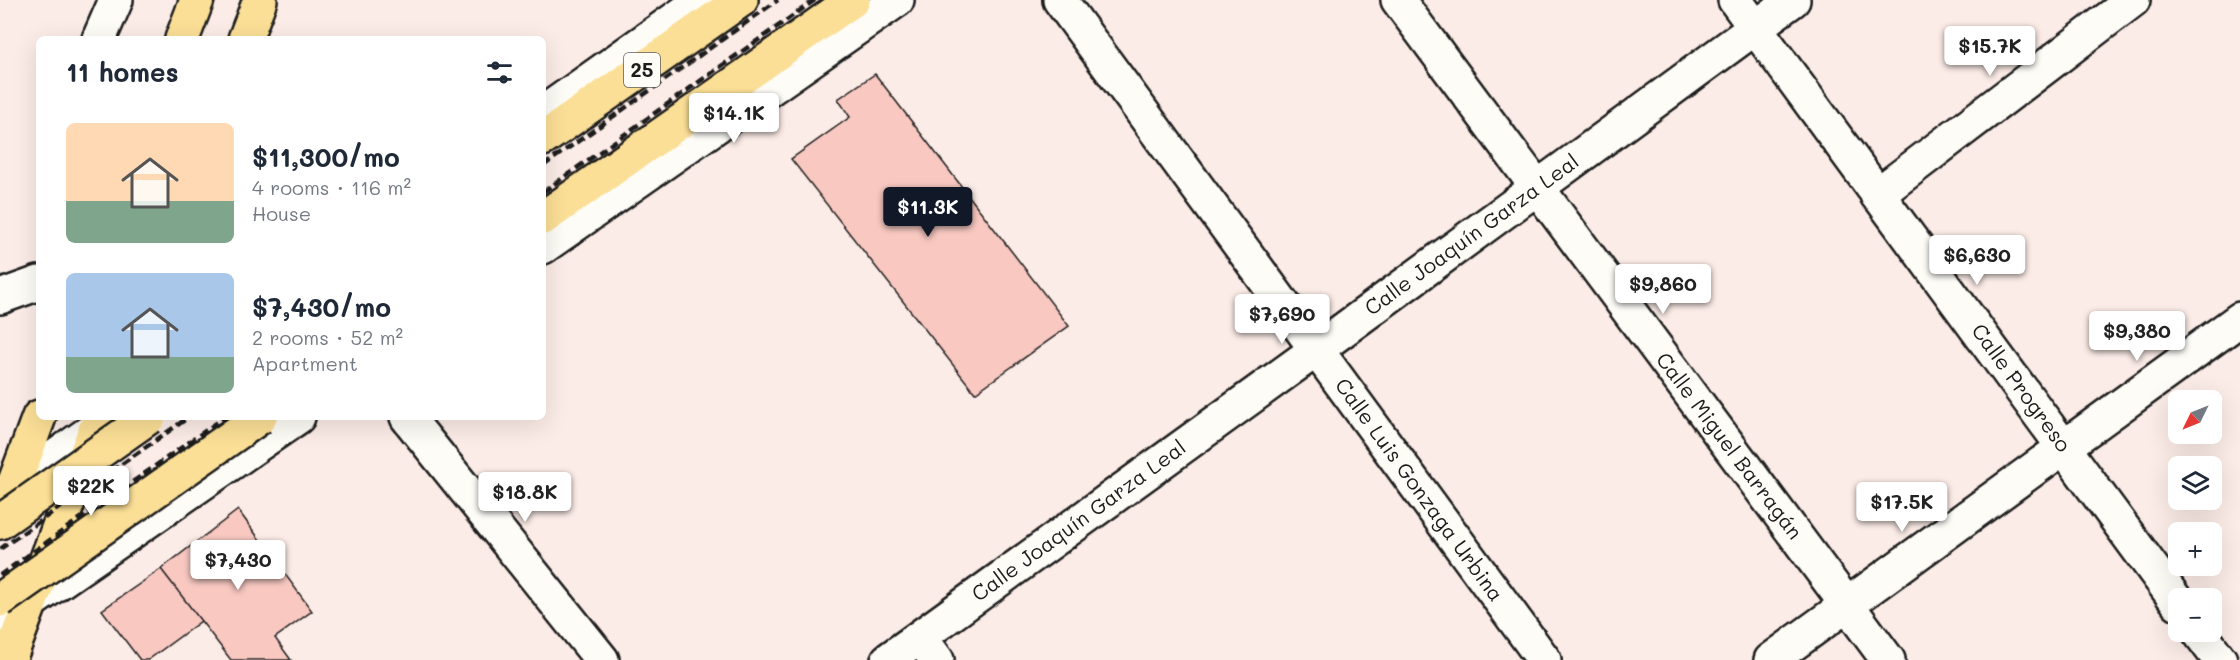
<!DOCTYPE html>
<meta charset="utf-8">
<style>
:root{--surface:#fff;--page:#f6f6f7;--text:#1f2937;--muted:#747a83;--accent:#111827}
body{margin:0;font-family:Mali,sans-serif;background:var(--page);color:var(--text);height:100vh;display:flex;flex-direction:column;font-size:22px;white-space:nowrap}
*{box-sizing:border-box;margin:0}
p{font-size:20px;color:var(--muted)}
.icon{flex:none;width:33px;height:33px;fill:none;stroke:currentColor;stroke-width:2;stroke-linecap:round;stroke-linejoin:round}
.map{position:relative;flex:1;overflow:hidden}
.drawer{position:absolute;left:36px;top:36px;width:510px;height:384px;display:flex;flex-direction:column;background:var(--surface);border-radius:9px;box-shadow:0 6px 24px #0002}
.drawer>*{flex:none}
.needle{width:39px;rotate:227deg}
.tools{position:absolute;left:2168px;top:390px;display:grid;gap:12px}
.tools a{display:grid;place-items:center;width:54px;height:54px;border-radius:9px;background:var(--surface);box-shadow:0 6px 24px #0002;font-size:30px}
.price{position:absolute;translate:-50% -51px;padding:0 14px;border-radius:6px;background:#fff;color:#222;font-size:20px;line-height:39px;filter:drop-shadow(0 2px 3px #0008)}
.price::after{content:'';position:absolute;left:50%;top:36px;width:18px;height:14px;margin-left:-9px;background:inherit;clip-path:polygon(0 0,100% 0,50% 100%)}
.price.on{background:var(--accent);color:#fff}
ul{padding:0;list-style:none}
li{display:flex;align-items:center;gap:18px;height:150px;padding:0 30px}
li span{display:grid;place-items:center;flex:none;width:168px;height:120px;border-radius:9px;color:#555}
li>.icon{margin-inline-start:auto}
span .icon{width:72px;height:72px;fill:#fffc;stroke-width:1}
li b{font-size:26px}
h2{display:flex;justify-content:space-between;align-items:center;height:72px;padding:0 30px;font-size:26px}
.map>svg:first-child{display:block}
.building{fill:#f8c8c1;stroke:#1c1c1c;stroke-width:1.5}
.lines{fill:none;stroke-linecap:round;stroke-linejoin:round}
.minor-casing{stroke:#1c1c1c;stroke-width:38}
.major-casing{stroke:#1c1c1c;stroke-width:38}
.minor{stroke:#fdfcf7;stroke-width:33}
.major{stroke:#fbdf96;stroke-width:33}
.rail{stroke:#1c1c1c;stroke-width:4.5;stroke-dasharray:9 4.5;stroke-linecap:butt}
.major-bridge-casing{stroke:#1c1c1c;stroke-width:38;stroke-linecap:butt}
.major-bridge{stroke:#fbdf96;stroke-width:33}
.labels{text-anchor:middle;stroke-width:4.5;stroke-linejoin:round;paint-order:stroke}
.shield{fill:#fdfcf7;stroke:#605f5e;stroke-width:1.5}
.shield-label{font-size:20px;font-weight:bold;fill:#1c1c1c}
.street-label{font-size:21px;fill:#1c1c1c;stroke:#fdfcf7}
</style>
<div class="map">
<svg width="2240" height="660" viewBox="0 0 2240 660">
<rect width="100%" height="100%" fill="#fcece7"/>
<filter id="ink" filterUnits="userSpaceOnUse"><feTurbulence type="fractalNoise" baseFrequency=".0167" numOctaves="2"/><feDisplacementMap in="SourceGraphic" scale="12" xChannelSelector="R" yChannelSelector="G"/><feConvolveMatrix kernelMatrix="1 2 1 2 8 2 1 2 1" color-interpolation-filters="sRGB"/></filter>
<g filter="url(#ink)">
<path class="building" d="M875,74L1069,326L975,393L791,159L850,117L838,99Z
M238,510L312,611L275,638L291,660H231L161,569Z
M161,569L201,621L148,660H140L102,610Z"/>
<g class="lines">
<defs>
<path id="minor" d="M1060,0L1544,660
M1398,0L1888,660
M1735,0L2178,603
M99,39L116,0
M543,113L702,0
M1877,195L2133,0
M543,247L897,0
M0,297L39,283
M407,417L602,660
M0,496L107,420
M0,623L298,417
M2199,632L2220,660
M920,637L937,660
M888,660L1316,350L1793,0
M1771,660L2240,319"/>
<path id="major" d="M182,39L197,0
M245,39L260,0
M543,139L741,0
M543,218L853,0
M0,522L39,417
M9,660L100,417"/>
</defs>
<use href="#minor" class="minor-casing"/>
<use href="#major" class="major-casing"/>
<use href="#minor" class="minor"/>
<use href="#major" class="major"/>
<path class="rail" d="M543,166L778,0
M543,192L815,0
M0,549L189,417
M0,575L225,417"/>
<defs>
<path id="major-bridge" d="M0,522L149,417
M0,600L260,417"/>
</defs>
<use href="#major-bridge" class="major-bridge-casing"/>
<use href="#major-bridge" class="major-bridge"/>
</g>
</g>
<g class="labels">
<rect class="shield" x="624" y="53" width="36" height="34" rx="4.5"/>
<g class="shield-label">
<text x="642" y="77">25</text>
</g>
<g class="street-label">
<text transform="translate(1472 235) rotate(-36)" y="7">Calle Joaquín Garza Leal</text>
<text transform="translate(2021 388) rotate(54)" y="7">Calle Progreso</text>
<text transform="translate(1729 446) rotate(53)" y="7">Calle Miguel Barragán</text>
<text transform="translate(1419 490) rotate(54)" y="7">Calle Luis Gonzaga Urbina</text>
<text transform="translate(1079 521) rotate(-36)" y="7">Calle Joaquín Garza Leal</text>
</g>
</g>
</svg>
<div class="tools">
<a><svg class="needle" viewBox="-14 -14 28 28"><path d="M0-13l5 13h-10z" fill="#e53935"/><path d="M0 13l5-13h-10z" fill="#747a83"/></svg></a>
<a><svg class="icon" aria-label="layers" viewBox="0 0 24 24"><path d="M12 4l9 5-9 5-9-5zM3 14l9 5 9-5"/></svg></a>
<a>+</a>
<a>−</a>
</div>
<b class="price" style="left:1990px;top:77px">$15.7K</b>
<b class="price" style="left:734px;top:144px">$14.1K</b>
<b class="price on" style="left:928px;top:238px">$11.3K</b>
<b class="price" style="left:1977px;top:286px">$6,630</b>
<b class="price" style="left:1663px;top:315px">$9,860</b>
<b class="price" style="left:1282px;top:345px">$7,690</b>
<b class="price" style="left:2137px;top:362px">$9,380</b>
<b class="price" style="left:91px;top:517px">$22K</b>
<b class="price" style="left:525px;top:523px">$18.8K</b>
<b class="price" style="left:1902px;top:533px">$17.5K</b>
<b class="price" style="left:238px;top:591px">$7,430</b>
<section class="drawer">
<h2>11 homes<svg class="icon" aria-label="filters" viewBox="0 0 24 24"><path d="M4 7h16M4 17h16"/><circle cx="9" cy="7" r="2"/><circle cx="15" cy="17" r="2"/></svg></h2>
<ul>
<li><span style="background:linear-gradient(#ffd9b3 65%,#7fa58c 0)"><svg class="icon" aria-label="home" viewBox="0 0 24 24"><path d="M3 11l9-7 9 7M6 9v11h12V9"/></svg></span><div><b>$11,300/mo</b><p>4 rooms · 116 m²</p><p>House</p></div></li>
<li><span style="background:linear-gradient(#a9c7e8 70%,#7fa58c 0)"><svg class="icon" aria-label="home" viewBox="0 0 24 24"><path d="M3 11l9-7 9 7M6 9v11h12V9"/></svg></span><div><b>$7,430/mo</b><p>2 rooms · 52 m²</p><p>Apartment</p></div></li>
</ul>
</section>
</div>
